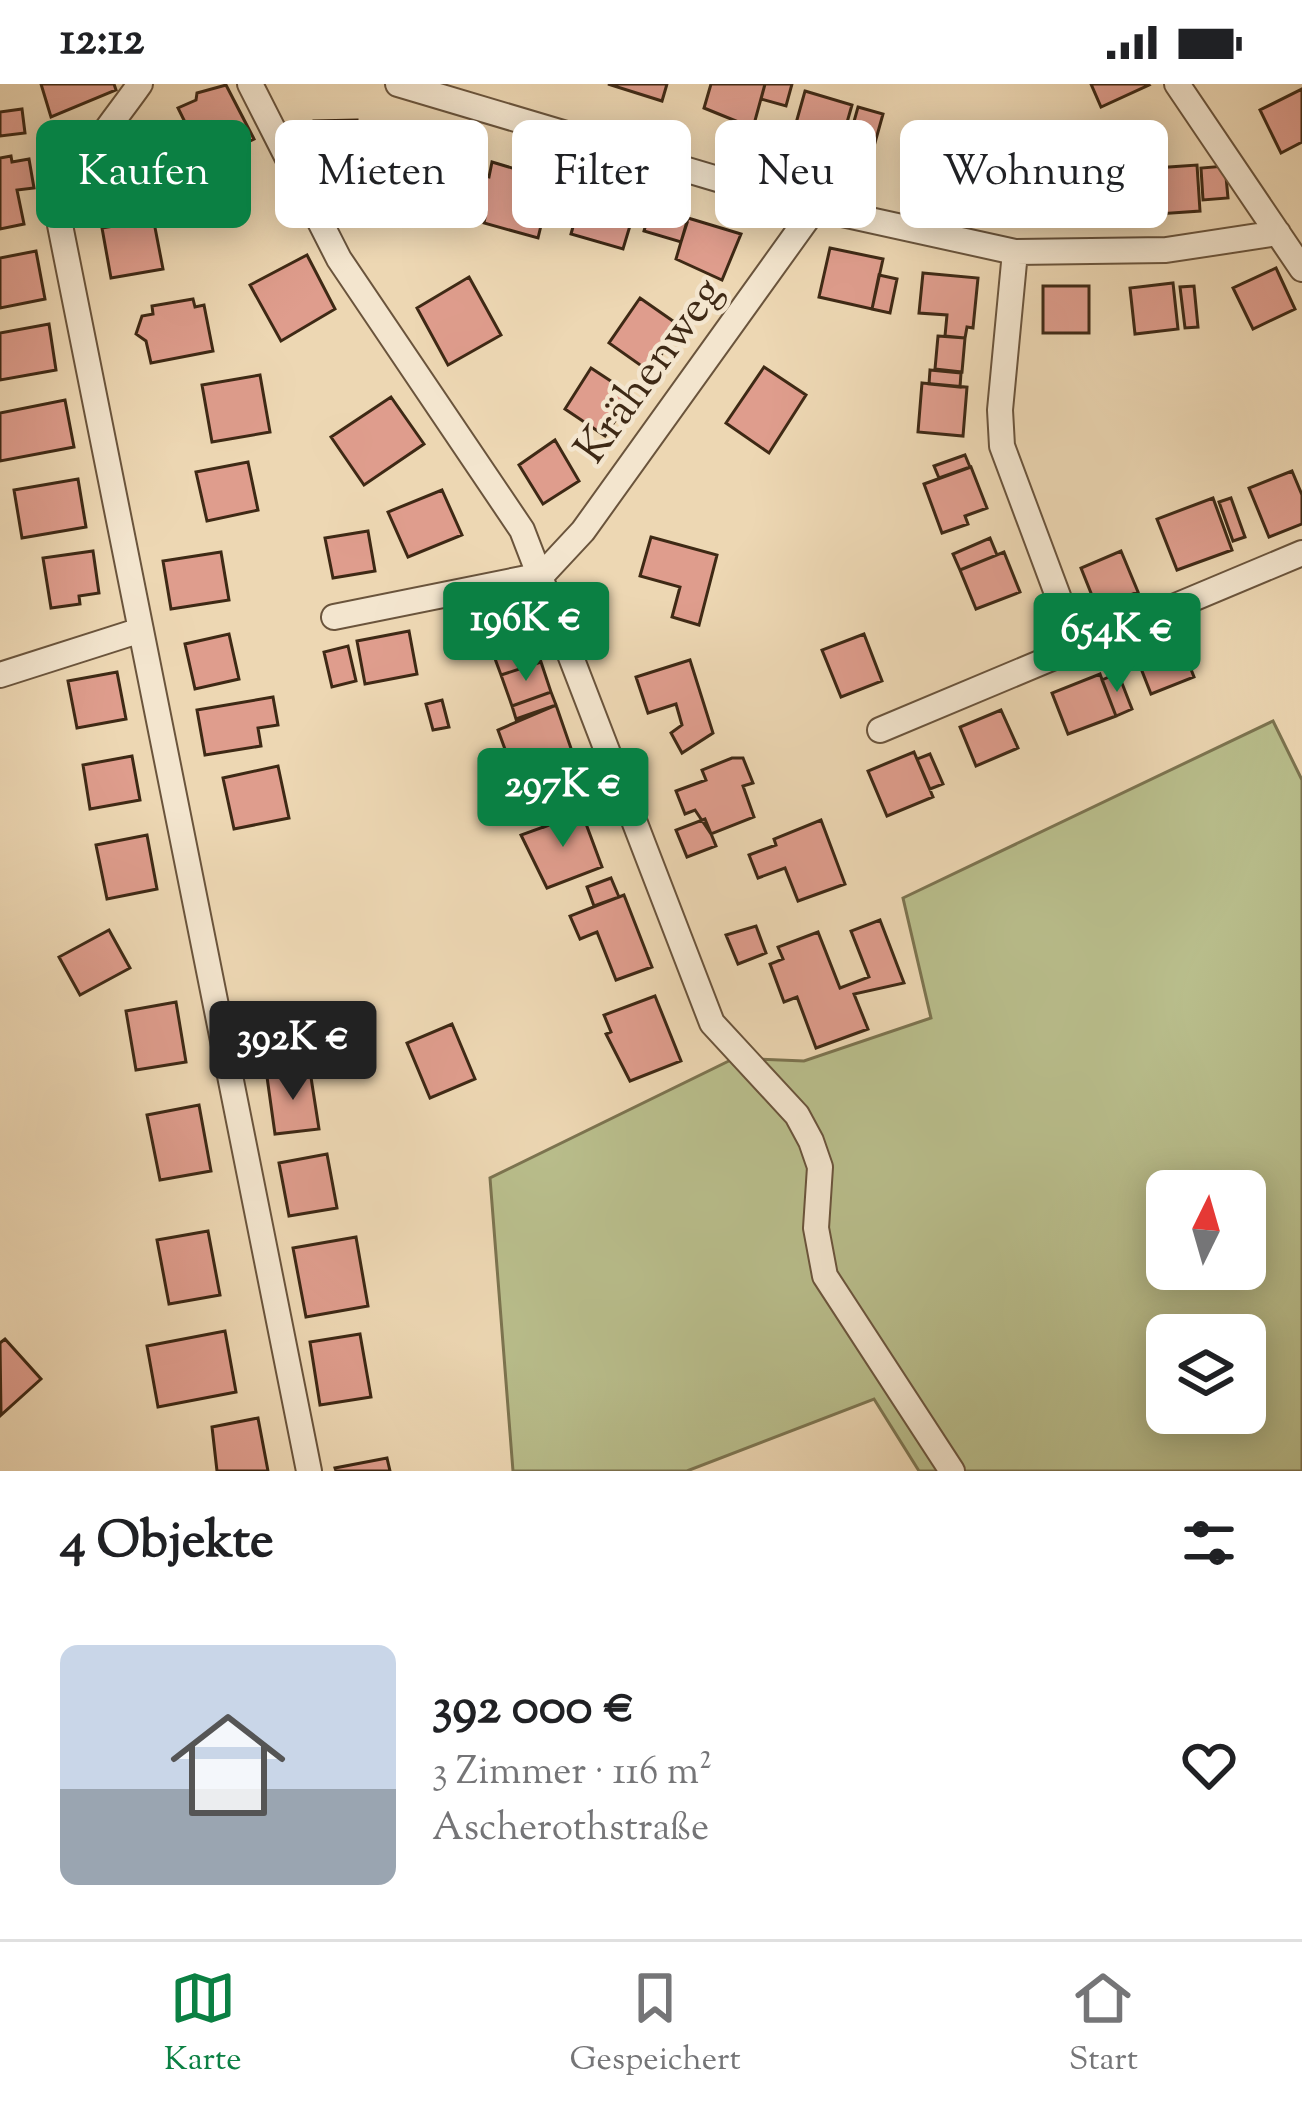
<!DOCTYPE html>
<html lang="de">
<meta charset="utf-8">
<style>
:root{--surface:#fff;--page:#f6f6f6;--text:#202124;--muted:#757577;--line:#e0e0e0;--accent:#0b8043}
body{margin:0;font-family:"Sorts Mill Goudy",serif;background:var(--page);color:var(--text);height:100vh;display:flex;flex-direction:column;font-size:45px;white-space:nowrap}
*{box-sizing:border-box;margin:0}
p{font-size:39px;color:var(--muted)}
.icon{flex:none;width:66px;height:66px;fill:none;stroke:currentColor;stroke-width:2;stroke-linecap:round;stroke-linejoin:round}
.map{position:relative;height:1387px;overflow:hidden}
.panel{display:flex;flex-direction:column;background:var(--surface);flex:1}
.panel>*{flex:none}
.banner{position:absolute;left:36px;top:36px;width:1230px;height:108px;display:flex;gap:24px}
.needle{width:78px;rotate:5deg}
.controls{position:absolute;left:1146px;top:1086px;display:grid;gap:24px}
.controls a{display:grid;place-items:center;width:120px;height:120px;border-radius:18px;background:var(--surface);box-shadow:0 6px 30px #0003;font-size:60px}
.price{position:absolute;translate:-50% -102px;padding:0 27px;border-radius:12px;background:var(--accent);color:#fff;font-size:39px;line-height:78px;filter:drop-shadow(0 3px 6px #0008)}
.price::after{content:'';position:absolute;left:50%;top:72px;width:36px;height:27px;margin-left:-18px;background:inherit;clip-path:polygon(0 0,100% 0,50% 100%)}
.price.on{background:#222;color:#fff}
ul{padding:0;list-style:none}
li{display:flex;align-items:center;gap:36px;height:300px;padding:0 60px}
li+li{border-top:3px solid var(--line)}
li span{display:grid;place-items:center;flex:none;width:336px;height:240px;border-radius:18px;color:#555}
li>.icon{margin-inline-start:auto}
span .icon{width:144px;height:144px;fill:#fffc;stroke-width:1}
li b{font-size:51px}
h2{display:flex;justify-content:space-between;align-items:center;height:144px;padding:0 60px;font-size:51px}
.tag{padding:0 42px;border-radius:18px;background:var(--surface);box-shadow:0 6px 30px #0003;font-size:42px;line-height:108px}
.tag.on{background:var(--accent);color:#fff}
.status{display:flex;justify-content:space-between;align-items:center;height:84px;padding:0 60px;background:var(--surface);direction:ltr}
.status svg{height:33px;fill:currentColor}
.tab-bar{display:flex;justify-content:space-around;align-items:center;height:168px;border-top:3px solid var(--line);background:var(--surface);font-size:33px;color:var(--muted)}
.tab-bar a{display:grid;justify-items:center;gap:6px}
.tab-bar .on{color:var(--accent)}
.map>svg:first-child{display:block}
.green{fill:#b9be8c;stroke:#7c7450;stroke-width:3;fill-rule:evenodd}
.building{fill:#df9d8d;stroke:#3e2915;stroke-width:3}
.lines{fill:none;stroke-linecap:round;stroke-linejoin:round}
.street-casing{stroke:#6a543c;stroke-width:28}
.street{stroke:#f3e5ce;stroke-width:24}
.labels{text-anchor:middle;stroke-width:9;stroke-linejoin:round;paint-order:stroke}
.street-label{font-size:45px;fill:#3e2915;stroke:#f3e5ce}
</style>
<div class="status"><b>12:12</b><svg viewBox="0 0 49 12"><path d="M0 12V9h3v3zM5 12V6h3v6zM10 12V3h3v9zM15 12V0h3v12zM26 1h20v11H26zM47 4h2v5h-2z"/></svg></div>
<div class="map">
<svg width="1302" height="1387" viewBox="0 0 1302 1387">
<rect width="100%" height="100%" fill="#edd7b3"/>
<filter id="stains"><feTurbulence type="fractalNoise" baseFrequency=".00167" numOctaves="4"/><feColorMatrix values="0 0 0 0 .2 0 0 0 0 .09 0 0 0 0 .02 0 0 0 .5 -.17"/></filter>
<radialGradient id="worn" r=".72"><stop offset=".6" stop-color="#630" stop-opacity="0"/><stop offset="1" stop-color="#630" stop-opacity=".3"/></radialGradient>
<path class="green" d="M1273,637L1302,696V1387H919L874,1315L687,1387H513L490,1094L735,974L804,977L931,934L903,814ZM1167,1107H1245V1185H1167ZM1167,1251H1245V1329H1167Z"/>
<path class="building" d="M41,0H114L116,6L51,33Z
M608,0H667L662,17Z
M711,0H765L753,44L704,24Z
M765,0H792L786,22L761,15Z
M1091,0H1148L1149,1L1101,23Z
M226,1L254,55L205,79L178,24L196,16L197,9Z
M1302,5V58L1281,69L1260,26Z
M805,7L852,21L838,70L791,57Z
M858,23L883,30L873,66L848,59Z
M22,25L25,49L0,52V28Z
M357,36V44L378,43L379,82L316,84L314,37Z
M410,55L464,69L459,91L475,97L467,124L397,107Z
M929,63L977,71L969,120L920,111Z
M11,72L12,78L29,75L34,104L17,106L24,140L0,145V74Z
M121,76L172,77V128H152L163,185L111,194L102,144L120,141Z
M492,78L552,96L538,154L484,139L486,128L467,124L478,90L489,93Z
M1197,81L1200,127L1158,130L1155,84Z
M1225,82L1228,114L1203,116L1201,84Z
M1090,85L1101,86L1099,124H1088Z
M1027,86L1072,90L1068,135L1023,131Z
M584,103L624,115L626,108L639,112L623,165L571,150Z
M652,119L667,124L665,133L687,139L681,158L644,147Z
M688,134L741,150L722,196L676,175Z
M830,164L883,175L872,225L819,213Z
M36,167L45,215L0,224V174Z
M307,171L335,225L281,257L250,201Z
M1276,184L1295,225L1253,245L1233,204Z
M923,189L978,194L973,244L967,243L965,254L945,252L947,231L919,229Z
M879,191L897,195L890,229L872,225Z
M469,193L501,251L448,281L417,224Z
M1173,199L1178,245L1135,250L1130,204Z
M1043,202H1089V249H1043Z
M1194,202L1198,243L1185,244L1180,203Z
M640,214L680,242L650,288L609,259Z
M193,215L195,223L204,221L213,267L151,279L146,257L136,250L142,232L153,230L152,222Z
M49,240L56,286L0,296V249Z
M938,252L965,254L962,288L935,285Z
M764,283L806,311L769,369L726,339Z
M591,284L632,311L605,352L565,325Z
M930,286L961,289L960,303L929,300Z
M260,291L270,348L212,358L202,301Z
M922,299L967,303L963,352L918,348Z
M391,313L424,360L364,401L331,353Z
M65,316L74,363L0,377V329Z
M555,356L579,397L543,420L519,381Z
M965,371L970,383L939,394L934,382Z
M248,378L258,426L207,437L196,388Z
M971,383L987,424L965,432L968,440L942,449L924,400Z
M1292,387L1302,411V440L1269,453L1249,404Z
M78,395L86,443L22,454L14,406Z
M442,406L462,451L408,473L388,428Z
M1213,414L1232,466L1177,486L1157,435Z
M1231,414L1245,453L1233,457L1219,418Z
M368,447L375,487L333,494L325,454Z
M651,453L717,471L699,541L672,533L680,503L640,492Z
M990,454L997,471L960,486L953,470Z
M93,467L99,509L79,512L80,520L51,524L43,474Z
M1121,467L1138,508L1097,524L1081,484Z
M221,468L229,516L171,525L163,477Z
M1004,468L1020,508L976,525L960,486Z
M524,529L541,578L501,591L491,564L466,573L463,550Z
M409,547L417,590L365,600L357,557Z
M229,550L239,595L195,605L185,560Z
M864,550L882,597L841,613L822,566Z
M1178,552L1194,593L1151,610L1135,569Z
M348,562L356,597L332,603L324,568Z
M690,576L713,649L682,669L671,649L682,641L676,620L648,629L636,593Z
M541,578L551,608L512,622L501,591Z
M117,588L126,635L77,644L68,597Z
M1118,589L1132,625L1116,632L1102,596Z
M1100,590L1116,632L1068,650L1052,609Z
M551,608L556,621L516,635L512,622Z
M273,613L278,641L258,644L261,662L205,671L197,626Z
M442,616L449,643L433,646L426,620Z
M556,621L574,673L533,688L535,694L518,701L498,646Z
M1001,626L1018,664L976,682L960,643Z
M914,668L933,713L887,732L868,687Z
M930,670L943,700L930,705L917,675Z
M132,672L140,716L90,725L83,681Z
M732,674H743L753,699L743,702L754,733L711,750L695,726L685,730L676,707L706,696L702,686Z
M278,682L289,734L234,745L223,694Z
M578,713L584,728L544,743L539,727Z
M582,729L602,783L547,804L521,751Z
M705,735L716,762L687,773L676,746Z
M821,736L845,800L798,817L785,784L758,794L749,771L776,761L774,755Z
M147,751L157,805L107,815L96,761Z
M611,794L619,813L594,822L587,803Z
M624,811L652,883L616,896L597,848L580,855L570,832Z
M880,836L904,899L854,910L868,945L816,964L797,913L784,918L770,880L783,875L778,863L818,848L840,904L869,893L851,847Z
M756,842L766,869L738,880L726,851Z
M109,846L130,884L80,911L59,873Z
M655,912L681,977L630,997L606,950L611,948L604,931Z
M176,918L186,978L136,986L126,927Z
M452,940L475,995L430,1014L407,959Z
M310,987L319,1045L275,1050L267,993Z
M199,1021L211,1087L160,1096L147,1031Z
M327,1070L337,1124L289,1132L279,1079Z
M208,1147L220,1211L169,1220L157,1156Z
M356,1153L368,1222L306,1233L293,1164Z
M225,1247L236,1308L158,1323L147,1262Z
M360,1250L371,1313L320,1321L310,1258Z
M5,1255L41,1295L1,1331L0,1259Z
M258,1334L268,1387H217L212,1343Z
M387,1374L390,1387H336L335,1384Z"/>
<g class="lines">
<defs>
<path id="street" d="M140,0C110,43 68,88 60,141L309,1387
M250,0L339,175L522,446L712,939L797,1031L811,1057L820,1083L816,1144L825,1192L952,1387
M398,0L815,124L1015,168L1166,166L1278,149
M1177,0L1302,185
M1015,168L1000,326L1002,362L1077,563
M542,491L583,447L815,124
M334,533L542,491
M0,591L141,546
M880,646L1302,469"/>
</defs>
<use href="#street" class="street-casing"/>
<use href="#street" class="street"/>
</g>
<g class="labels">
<g class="street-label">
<text transform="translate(647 285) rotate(-54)" y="16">Krähenweg</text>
</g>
</g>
<rect width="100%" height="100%" filter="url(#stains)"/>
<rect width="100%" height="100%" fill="url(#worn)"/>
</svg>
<div class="controls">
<a><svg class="needle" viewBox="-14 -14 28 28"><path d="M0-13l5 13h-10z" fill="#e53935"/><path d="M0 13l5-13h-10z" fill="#757577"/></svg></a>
<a><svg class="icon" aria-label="layers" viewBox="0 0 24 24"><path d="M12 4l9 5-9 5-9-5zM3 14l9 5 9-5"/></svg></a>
</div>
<b class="price" style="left:526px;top:600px">196K €</b>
<b class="price" style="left:1117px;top:611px">654K €</b>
<b class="price" style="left:563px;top:766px">297K €</b>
<b class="price on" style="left:293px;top:1019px">392K €</b>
<div class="banner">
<a class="tag on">Kaufen</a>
<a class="tag">Mieten</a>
<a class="tag">Filter</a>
<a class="tag">Neu</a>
<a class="tag">Wohnung</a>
</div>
</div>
<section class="panel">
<h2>4 Objekte<svg class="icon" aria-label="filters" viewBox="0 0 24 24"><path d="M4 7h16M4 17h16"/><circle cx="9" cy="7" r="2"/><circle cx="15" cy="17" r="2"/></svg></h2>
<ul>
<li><span style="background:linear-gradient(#c9d6e8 60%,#9aa5b1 0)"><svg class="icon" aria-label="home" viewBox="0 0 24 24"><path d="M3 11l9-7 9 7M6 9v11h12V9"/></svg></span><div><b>392 000 €</b><p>3 Zimmer · 116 m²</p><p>Ascherothstraße</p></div><svg class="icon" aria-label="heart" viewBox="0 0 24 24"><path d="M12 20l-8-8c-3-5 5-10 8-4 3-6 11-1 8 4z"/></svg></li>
</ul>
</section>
<nav class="tab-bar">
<a class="on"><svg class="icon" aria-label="map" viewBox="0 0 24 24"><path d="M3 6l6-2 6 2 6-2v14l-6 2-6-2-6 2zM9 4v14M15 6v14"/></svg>Karte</a>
<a><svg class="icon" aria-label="saved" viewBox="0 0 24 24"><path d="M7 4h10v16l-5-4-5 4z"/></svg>Gespeichert</a>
<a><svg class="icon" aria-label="home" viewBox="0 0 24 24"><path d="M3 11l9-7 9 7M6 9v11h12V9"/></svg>Start</a>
</nav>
